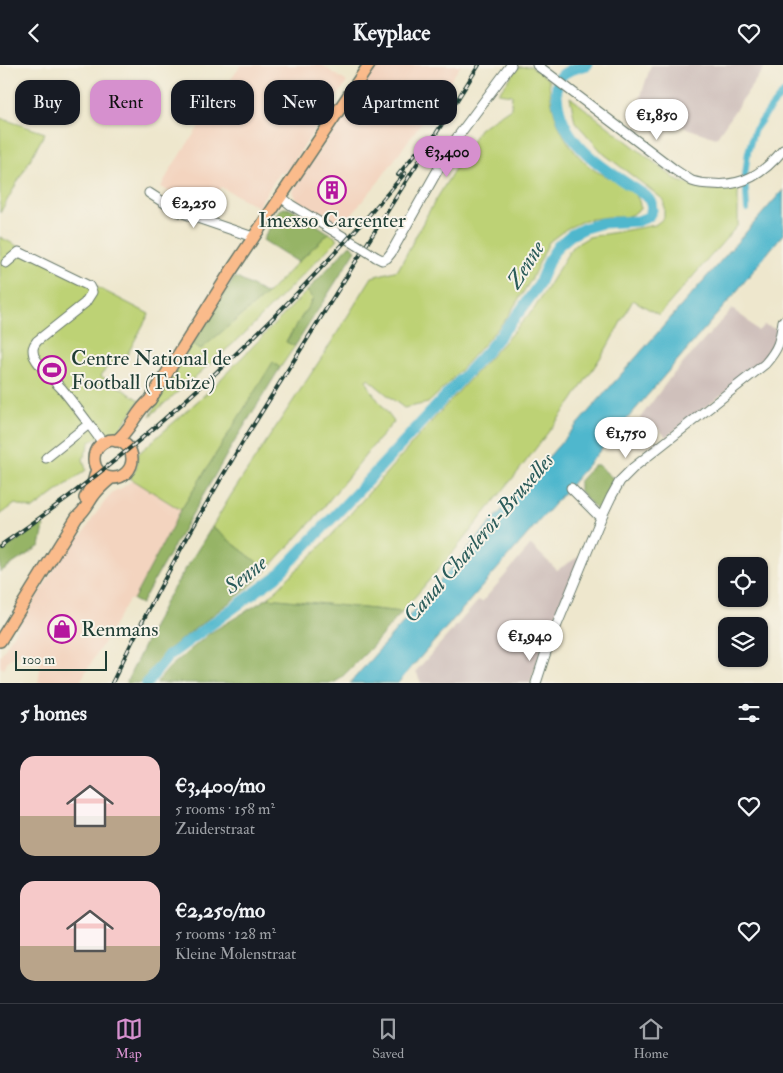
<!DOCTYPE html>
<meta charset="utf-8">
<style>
:root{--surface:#171b24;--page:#20242c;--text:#f1f3f6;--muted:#9ea1a6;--line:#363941;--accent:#d690ce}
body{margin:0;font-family:"IM FELL Double Pica",serif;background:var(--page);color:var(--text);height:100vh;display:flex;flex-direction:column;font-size:19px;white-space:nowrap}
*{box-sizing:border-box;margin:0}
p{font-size:16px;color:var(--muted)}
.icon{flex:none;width:28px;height:28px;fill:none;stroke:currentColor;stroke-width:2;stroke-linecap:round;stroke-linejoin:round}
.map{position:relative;height:618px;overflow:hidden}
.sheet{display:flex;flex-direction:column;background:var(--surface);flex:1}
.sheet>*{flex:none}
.hud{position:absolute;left:15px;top:15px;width:500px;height:45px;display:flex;gap:10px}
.tools{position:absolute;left:718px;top:492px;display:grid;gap:10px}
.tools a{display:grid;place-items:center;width:50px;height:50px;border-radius:10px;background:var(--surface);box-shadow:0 1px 4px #0004;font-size:25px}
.scale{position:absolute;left:15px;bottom:12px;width:92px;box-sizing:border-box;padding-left:5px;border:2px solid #1f3d34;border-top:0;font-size:14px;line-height:18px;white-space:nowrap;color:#1f3d34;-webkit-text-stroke:4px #f7f3e8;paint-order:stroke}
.price{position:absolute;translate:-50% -42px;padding:0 11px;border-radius:18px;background:#fff;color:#222;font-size:16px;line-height:32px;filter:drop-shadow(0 1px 2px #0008)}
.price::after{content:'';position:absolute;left:50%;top:30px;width:15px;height:11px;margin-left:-8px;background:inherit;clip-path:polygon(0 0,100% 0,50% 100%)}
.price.on{background:var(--accent);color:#111}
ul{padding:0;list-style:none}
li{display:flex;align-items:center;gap:15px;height:125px;padding:0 20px}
li span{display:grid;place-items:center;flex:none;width:140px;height:100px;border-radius:15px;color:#555}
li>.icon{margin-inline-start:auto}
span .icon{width:60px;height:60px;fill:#fffc;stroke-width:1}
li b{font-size:21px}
h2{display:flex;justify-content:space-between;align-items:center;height:60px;padding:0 20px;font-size:21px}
.chip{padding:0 18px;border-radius:15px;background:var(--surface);box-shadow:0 1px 4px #0004;font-size:18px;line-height:45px}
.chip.on{background:var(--accent);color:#111}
header{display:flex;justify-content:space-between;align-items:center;height:65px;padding:0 20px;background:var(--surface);font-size:22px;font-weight:700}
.dock{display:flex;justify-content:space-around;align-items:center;height:70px;border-top:1px solid var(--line);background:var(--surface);font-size:14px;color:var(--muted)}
.dock a{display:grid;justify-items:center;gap:2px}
.dock .on{color:var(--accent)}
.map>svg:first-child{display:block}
.built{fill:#f3d4bf}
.industrial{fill:#cfc0bb}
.green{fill:#bdd275;stroke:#6e8854}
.forest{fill:#96b466;stroke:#5a784d}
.water{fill:#4fb7cd;stroke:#377a80}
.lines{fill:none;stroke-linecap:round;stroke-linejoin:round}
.canal{stroke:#4fb7cd;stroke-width:6}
.river{stroke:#4fb7cd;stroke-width:11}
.minor-casing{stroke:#67786a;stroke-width:11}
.major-casing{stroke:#67786a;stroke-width:14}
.minor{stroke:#fff;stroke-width:9}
.major{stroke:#fabb8b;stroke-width:11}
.rail-casing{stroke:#1f3d34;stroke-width:4}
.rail{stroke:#f7f3e8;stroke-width:2;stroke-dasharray:5.5;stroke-linecap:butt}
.minor-bridge-casing{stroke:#67786a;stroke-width:11;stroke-linecap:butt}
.minor-bridge{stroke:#fff;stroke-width:9}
.labels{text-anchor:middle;stroke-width:4;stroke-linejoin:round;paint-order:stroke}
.poi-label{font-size:21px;fill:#1f3d34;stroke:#f7f3e8;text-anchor:start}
.water-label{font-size:22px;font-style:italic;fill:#2b5c5a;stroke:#f7f3e8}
</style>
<header><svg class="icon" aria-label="back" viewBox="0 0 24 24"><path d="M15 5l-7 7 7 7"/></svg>Keyplace<svg class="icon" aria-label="heart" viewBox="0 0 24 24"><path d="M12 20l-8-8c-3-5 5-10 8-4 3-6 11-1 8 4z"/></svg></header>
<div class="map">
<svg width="783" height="618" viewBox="0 0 783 618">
<rect width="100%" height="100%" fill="#f7f3e8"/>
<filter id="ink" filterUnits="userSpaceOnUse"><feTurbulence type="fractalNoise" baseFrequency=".02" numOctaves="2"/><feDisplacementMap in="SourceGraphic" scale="10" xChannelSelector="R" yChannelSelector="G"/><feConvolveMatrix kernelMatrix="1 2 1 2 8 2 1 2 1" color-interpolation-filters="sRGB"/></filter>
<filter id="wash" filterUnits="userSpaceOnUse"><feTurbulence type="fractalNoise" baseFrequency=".0096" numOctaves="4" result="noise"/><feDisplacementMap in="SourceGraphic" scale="20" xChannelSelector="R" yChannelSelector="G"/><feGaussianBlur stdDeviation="1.12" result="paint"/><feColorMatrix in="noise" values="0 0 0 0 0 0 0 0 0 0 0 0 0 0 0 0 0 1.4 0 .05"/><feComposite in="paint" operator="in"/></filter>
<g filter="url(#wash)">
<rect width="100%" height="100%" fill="#eee7cd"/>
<path class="built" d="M241,0H322L347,17L285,109L280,107L259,139L263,142L262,144L221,122L205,147L161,122L173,100Z
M377,0H461L433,41L379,116L341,162L297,136L292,126Z
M133,415L181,445L133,535H129L79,618H38L40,605L39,591L26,586L8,595L4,604L0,602V591L76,468L82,471L93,453L106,435L116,425H119Z"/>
<path class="industrial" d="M651,0H766L716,73L636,46Z
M732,244L746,254L758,266L764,260L779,265L773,284L763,298L666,372L653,357L648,360L640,353L670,313Z
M531,480L557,505L583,489L547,570L530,618H421L416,606L479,535L482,537Z"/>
<path class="green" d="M531,1L549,15C551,50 562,77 589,101C601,112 633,120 639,136C640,139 640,141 640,144L633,149L625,152H608L585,155L566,164L549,177L531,215L506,254L448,319L428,338L404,343L391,333L368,314L366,315L372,327L394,357L377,376L314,454L267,505L212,462L231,430L324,289L372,212L398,205L428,148L479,64L511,43L512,30L498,28L519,2Z
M570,32L678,116L701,123L729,125L738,123V160L659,250L633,235L606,284L572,336L517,408L455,485L402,547L268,533L329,473L439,348L534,244L572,182L589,172L655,160L664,153V135L604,89L575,57Z
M0,53L45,68L0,148Z
M329,168L338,174L243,270L150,351L192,278L200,284L267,229L298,197Z
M0,172L149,249L122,299L110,297L101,311L140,335L118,367L105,368L90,377L83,394L86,405L33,444L15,439L0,450Z
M307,226L313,234L286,276L295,281L280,303L273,298L181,445L130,413L136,404L138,389L209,326Z"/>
<path class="forest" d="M284,143L292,144L329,168L298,197L263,175L279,145Z
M350,180L356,185L295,281L286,277L313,234L307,226Z
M235,212L267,229L200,285L192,278Z
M273,297L280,303L230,384L149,524L141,539L133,535L181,445Z
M594,400H598L616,416L600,447L596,444L579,425V417Z
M42,459L44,462L40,481L0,507V487Z
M212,462L267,505L247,524L166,586L143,618H126L166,535Z
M268,533L402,547L369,585L340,614L333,618H156L170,602L210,568Z"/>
<path class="water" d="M783,125V169L732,232L567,424L398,618H350Z"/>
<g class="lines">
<path class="canal" d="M747,144L745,110L748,87L754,66L769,45L783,28"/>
<path class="river" d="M147,618L168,591L276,512L361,423L488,285L521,245L538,221L550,193L558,181L571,170L585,163L602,158L638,156L648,152L652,145L651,137L646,131C609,106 561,82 557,31C554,8 568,5 587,0"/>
</g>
</g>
<g filter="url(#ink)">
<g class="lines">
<defs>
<path id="minor" d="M537,0L675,105C681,109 687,113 692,116C698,118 706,119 712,119C743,122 764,108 783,85
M149,128L177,146L253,172
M280,131L291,140L357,180
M376,192L382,195L387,193L391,188L453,78L511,0
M6,198L19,187L89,221L92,227L85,238L37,276C33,281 32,284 34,291C40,303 53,314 62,324C71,335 80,347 89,359
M46,393L89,359L103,378
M571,423L601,453
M536,618L547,584L601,453L611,432L620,416L634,402L765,299C779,283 780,276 783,256"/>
<path id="major" d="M94 394a19 19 0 1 1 38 0a19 19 0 1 1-38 0Z
M116,376C131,365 136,346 150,335L229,209L369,0
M85,433L93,418L97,404
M0,576L77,452C85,446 88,438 94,430C99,423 105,418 111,413"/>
</defs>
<use href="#minor" class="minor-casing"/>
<use href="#major" class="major-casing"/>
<use href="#minor" class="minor"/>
<use href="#major" class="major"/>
<defs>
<path id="rail" d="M398,110L420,83
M0,481C152,377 287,249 405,108
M112,618C152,534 196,454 244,375L479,0"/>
</defs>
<use href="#rail" class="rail-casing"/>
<use href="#rail" class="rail"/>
<defs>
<path id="minor-bridge" d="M357,180L376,192"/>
</defs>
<use href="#minor-bridge" class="minor-bridge-casing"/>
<use href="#minor-bridge" class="minor-bridge"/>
</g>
</g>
<defs>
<symbol id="building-ring" viewBox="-11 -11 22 22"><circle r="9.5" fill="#f7f3e8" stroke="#b5179e" stroke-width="1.5"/><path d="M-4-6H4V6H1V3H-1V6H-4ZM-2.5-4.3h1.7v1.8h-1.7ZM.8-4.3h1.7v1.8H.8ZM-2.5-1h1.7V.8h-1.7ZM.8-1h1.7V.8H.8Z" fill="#b5179e"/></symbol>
<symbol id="stadium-ring" viewBox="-11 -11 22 22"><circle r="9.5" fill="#f7f3e8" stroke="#b5179e" stroke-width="1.5"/><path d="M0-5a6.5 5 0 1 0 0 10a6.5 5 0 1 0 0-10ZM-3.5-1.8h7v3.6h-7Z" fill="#b5179e"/></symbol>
<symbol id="shop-ring" viewBox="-11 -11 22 22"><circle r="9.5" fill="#f7f3e8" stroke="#b5179e" stroke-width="1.5"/><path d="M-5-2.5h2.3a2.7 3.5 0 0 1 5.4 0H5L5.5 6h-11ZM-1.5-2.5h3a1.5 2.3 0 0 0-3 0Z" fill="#b5179e"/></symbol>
</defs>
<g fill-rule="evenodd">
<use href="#building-ring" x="316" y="109" width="32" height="32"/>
<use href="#stadium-ring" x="36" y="289" width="32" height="32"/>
<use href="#shop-ring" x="46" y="548" width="32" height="32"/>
</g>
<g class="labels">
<g class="poi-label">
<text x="332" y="162" text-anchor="middle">Imexso Carcenter</text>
<text x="71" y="300">Centre National de<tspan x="71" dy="24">Football (Tubize)</tspan></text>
<text x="81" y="571">Renmans</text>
</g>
<g class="water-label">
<text transform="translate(525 199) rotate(-58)" y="8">Zenne</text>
<text transform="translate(478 472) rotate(-49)" y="8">Canal Charleroi-Bruxelles</text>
<text transform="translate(245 509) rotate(-38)" y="8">Senne</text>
</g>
</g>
</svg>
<div class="tools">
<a><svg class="icon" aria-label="locate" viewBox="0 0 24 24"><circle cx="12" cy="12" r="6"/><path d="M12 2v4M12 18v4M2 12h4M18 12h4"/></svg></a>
<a><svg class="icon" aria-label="layers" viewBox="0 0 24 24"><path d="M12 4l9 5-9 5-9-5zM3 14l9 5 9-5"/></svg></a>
</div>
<div class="scale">100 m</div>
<b class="price" style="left:657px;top:76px">€1,850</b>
<b class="price on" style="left:447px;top:113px">€3,400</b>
<b class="price" style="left:194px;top:164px">€2,250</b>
<b class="price" style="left:626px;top:394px">€1,750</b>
<b class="price" style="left:530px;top:597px">€1,940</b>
<div class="hud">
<a class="chip">Buy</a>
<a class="chip on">Rent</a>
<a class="chip">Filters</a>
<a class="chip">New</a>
<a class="chip">Apartment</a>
</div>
</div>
<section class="sheet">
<h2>5 homes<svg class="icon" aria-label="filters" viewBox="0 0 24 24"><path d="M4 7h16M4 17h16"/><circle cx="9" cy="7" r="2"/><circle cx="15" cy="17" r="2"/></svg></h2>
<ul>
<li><span style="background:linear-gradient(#f6c9c9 60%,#b9a48a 0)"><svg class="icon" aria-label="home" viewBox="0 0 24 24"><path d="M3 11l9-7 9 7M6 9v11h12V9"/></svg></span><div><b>€3,400/mo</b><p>5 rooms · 158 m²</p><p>Zuiderstraat</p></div><svg class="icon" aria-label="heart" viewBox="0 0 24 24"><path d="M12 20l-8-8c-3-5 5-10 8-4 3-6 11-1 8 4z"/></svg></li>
<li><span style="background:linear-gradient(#f6c9c9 65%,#b9a48a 0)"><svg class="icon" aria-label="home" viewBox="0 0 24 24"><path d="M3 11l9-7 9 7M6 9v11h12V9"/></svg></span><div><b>€2,250/mo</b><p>5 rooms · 128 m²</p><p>Kleine Molenstraat</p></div><svg class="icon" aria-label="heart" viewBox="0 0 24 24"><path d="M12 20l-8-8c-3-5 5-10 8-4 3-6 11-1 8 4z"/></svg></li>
</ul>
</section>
<nav class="dock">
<a class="on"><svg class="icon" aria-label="map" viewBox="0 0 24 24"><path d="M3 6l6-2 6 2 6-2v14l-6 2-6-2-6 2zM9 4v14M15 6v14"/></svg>Map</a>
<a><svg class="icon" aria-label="saved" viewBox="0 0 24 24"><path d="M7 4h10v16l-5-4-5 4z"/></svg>Saved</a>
<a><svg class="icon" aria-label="home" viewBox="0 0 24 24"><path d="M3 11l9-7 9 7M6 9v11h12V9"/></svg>Home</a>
</nav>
